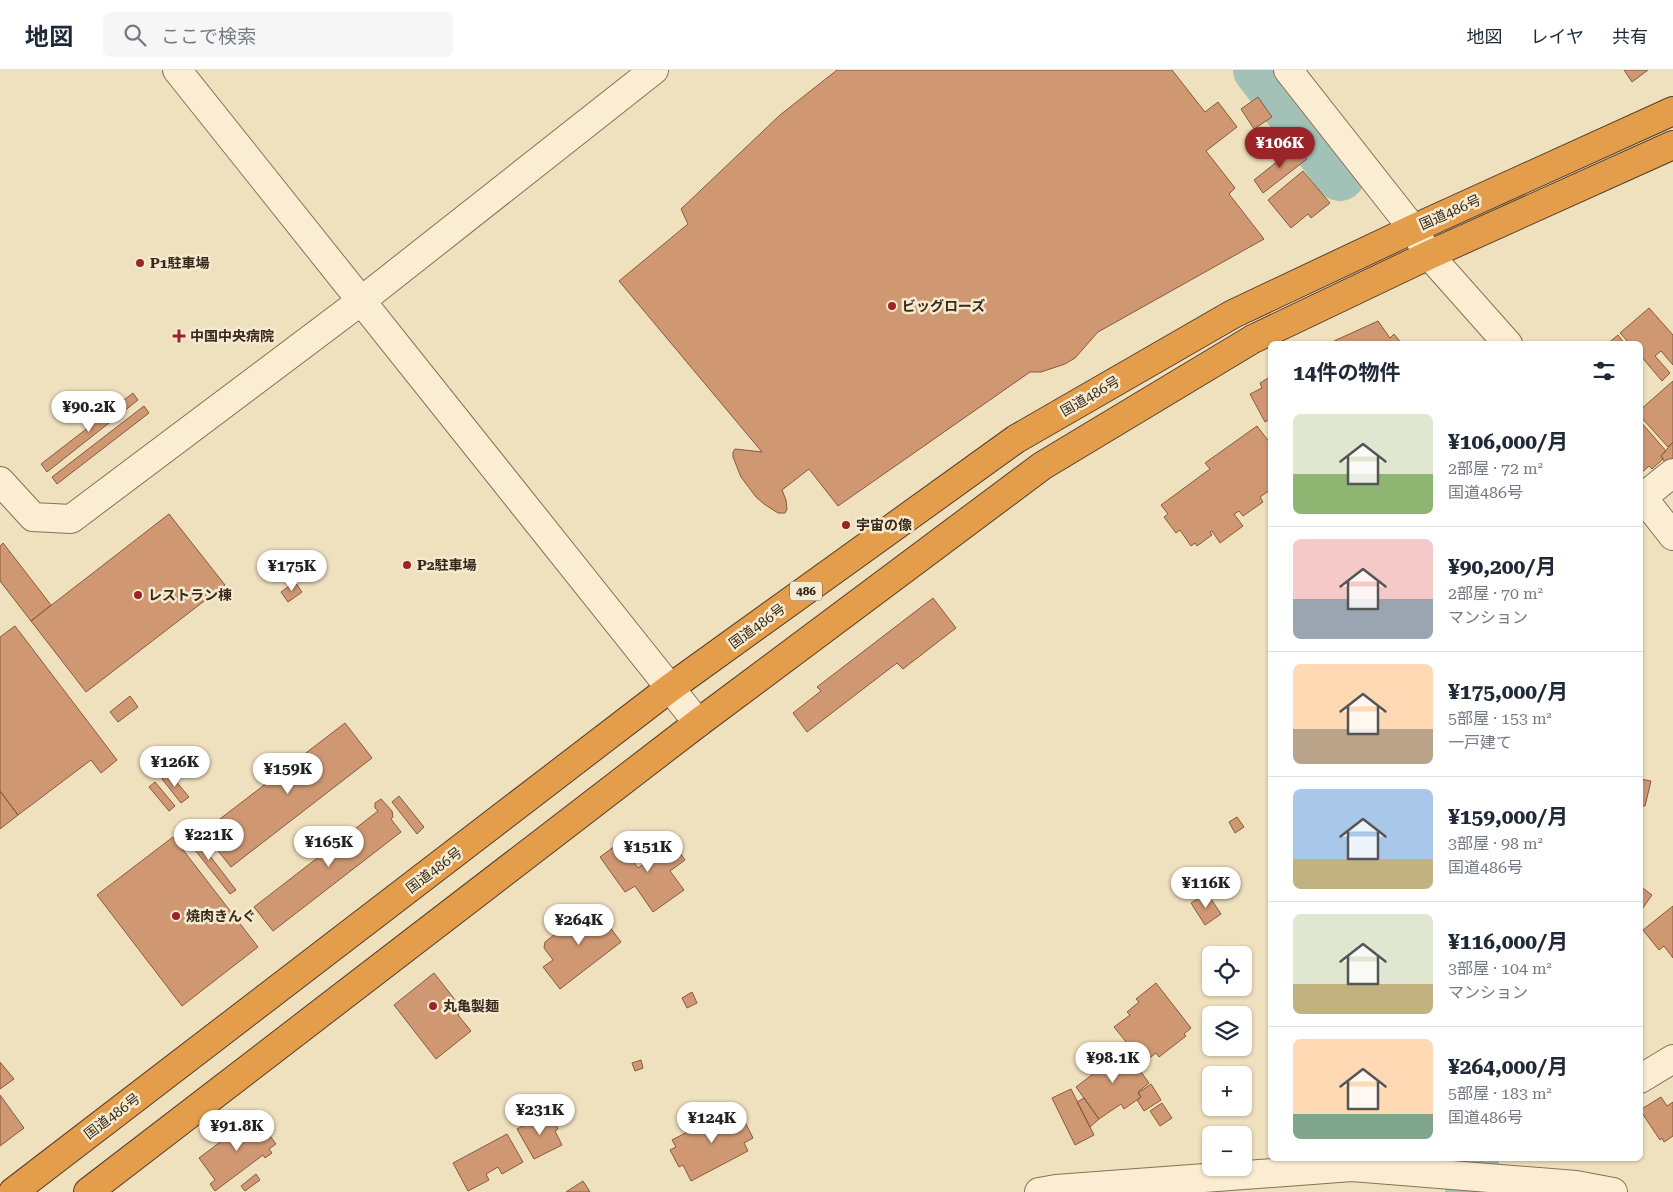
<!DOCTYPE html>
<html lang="ja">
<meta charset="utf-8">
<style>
:root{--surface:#fff;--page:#f6f6f7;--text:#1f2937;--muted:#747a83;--line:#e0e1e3;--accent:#9a2427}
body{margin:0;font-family:"Roboto Serif","Noto Sans JP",serif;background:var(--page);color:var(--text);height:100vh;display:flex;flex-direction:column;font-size:19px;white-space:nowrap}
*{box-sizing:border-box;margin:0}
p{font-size:16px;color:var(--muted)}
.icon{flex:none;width:28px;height:28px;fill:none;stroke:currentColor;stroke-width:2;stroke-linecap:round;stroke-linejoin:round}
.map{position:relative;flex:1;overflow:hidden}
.sheet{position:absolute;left:1268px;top:271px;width:375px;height:820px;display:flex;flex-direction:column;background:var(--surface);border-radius:8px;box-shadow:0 1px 4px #0004}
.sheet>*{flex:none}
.buttons{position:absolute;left:1202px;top:876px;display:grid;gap:10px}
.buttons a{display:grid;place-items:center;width:50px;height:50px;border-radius:8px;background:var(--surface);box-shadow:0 1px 4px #0004;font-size:25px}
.price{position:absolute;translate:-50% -42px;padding:0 11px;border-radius:18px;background:#fff;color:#222;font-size:16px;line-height:32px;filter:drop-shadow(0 1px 2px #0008)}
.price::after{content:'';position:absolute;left:50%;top:30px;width:15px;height:11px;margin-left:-8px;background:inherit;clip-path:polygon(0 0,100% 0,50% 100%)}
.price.on{background:var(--accent);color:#fff}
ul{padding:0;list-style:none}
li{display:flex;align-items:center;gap:15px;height:125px;padding:0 25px}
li+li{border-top:1px solid var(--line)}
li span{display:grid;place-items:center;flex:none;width:140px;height:100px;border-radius:8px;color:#555}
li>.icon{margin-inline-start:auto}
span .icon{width:60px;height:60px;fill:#fffc;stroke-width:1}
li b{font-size:21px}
h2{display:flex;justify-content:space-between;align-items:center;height:60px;padding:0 25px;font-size:21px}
header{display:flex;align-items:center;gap:30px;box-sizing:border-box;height:70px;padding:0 25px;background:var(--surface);border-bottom:1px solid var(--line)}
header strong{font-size:24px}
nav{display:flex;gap:28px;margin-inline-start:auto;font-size:18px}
.search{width:350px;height:45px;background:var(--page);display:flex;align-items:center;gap:12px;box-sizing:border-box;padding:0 18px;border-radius:8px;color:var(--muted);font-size:19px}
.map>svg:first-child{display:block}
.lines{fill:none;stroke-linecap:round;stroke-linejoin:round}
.river{stroke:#a2c1b7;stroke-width:50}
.building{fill:#cf9873;stroke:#88593b}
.minor-casing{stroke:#887056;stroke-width:30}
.highway-casing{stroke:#563e2b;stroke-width:30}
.minor{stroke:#faedd2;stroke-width:28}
.highway{stroke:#e39d4b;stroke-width:28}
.poi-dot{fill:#9a2427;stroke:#f6eace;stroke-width:2}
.labels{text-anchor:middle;stroke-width:5;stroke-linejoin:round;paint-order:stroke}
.shield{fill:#f6eace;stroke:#706251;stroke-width:1}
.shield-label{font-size:12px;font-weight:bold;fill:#37281c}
.street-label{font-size:14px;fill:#37281c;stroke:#f6eace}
.poi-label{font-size:14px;font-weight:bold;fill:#37281c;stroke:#f6eace;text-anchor:start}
</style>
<header>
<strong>地図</strong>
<div class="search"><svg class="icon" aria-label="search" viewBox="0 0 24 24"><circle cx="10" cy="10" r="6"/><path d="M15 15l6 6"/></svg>ここで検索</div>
<nav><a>地図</a><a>レイヤ</a><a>共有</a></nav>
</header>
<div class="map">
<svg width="1673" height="1122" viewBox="0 0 1673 1122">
<rect width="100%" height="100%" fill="#efe0be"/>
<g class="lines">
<path class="river" d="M1258,0L1340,106
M1470,1122L1474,1089"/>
</g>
<path class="building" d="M837,0H1172L1205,42L1218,32L1237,57L1206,81L1235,118L1229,124L1264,169L1098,262L1075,288L1065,294L1041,302H1030L838,436L809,399L782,420L786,430L787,439L785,443H778L764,434L756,427L741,407L733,387V382L735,379L762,382L619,211L688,154L681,139L780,45Z
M1624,0H1648L1632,12Z
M1258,27L1272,47L1254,59L1241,39Z
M1297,76L1307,89L1263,123L1254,110Z
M1303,101L1330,133L1311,148L1308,144L1291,158L1268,130Z
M1649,238L1673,265V295L1661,281L1655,286L1670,303L1662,311L1640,285V274H1630L1620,263Z
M1378,251L1390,268L1394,264L1402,274H1336L1334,271Z
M1618,265L1625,274H1607Z
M1270,307V349L1265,352L1250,324L1262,318L1260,313Z
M1673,311V372L1668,377L1640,346V340Z
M133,323L138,330L47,402L41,394Z
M144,336L149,343L57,414L52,407Z
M1640,351L1666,381L1661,386L1663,388L1662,390L1652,399L1649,396L1640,404Z
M1257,356L1270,373V420L1260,427L1263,432L1243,446L1239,441L1234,444L1243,456L1220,473L1212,461L1210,462L1212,465L1197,476L1195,473L1191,476L1180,460L1176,463L1164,447L1168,444L1161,435L1210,399L1205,393Z
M1673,372V389L1666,394L1661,386Z
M169,444L225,515L86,622L31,551Z
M3,473L51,535L31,551L0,511V476Z
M295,512L302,522L288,532L281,522Z
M933,528L956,558L903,599L897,593L807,662L793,643L821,621L817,617Z
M15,556L117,690L101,703L91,690L18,745L0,721V567Z
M130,626L138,637L118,652L110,642Z
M345,653L372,688L231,797L203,762Z
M169,703L189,727L181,733L162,709Z
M1640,709L1651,711L1645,736L1640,735Z
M155,712L175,736L169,741L149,717Z
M0,721L18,745L0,759Z
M399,726L424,757L417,764L392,732Z
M381,729L392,741L393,747L391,749L401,762L273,861L254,837L378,741L375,738V733Z
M1237,747L1244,757L1235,763L1229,752Z
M190,760L236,820L230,824L183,765Z
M173,767L258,877L182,936L97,825Z
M670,769L685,790L670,801L684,820L653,842L635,816L625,822L600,787L619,773L638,798L648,791L645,786Z
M1640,816L1652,825L1640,842Z
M1207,823L1221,844L1205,855L1191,833Z
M593,835L621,872L560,919L543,897L553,890L544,878L545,872Z
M1673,836V888L1664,876L1659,880L1643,860Z
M434,903L463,940L458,945L471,961L436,989L394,935Z
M1156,913L1191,958L1184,964L1186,966L1159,987L1156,983L1143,993L1114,957L1130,945L1127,942L1139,932L1136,929Z
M692,922L697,933L687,938L682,928Z
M1123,977L1149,1013L1138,1022L1141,1027L1124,1039L1121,1034L1099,1049L1076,1017L1093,1004L1099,986L1103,983L1106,989Z
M641,990L643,998L635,1001L632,993Z
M0,992L14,1009L0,1019Z
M1151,1014L1161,1030L1144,1041L1137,1030L1141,1027L1138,1023Z
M1071,1019L1094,1065L1075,1075L1052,1028Z
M0,1025L24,1058L0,1076Z
M1661,1027L1667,1036L1673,1032V1066L1664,1072L1662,1068L1660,1070L1640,1040Z
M1084,1028L1099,1049L1090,1057L1077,1032Z
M1162,1033L1172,1048L1160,1056L1150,1041Z
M737,1036L753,1068L744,1073L748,1081L691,1111L683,1095L679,1097L670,1080L676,1077L672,1070Z
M549,1042L558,1059L555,1061L562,1075L534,1089L517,1059Z
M255,1046L276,1074L269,1079L272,1083L265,1088L263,1085L215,1121L210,1114L215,1110L199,1088Z
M507,1064L523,1092L502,1104L498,1097L486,1104L489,1110L468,1121L453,1093Z
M256,1104L260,1110L245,1121L241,1116Z
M583,1111L590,1122H566Z"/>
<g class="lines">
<defs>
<path id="minor" d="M177,0L698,653
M1288,0L1413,159L1429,185L1508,274
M0,411L33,447L71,449L361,231L654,0
M1640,424L1673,466
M1643,427L1673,403
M1640,1009L1673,989
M1039,1122L1056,1119L1352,1097L1576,1115L1613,1122"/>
<path id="highway" d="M13,1122L670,618L1016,369L1233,244L1413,159L1673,41
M88,1122L698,653L1042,396L1253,269L1429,185L1673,75"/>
</defs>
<use href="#minor" class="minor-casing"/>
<use href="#highway" class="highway-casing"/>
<use href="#minor" class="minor"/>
<use href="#highway" class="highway"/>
</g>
<g class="poi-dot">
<circle cx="140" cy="193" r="5"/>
<circle cx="892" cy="236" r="5"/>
<path d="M176.5 258.5h5v5h5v5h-5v5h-5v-5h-5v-5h5z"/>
<circle cx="846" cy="455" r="5"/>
<circle cx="407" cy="495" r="5"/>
<circle cx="138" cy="525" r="5"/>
<circle cx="176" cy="846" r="5"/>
<circle cx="433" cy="936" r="5"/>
</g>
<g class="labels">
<rect class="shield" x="790" y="511.5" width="32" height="19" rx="4"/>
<g class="shield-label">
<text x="806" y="525">486</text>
</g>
<g class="street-label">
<text transform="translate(1450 142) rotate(-24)" y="5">国道486号</text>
<text transform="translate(1090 326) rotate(-30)" y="5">国道486号</text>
<text transform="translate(757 556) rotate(-36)" y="5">国道486号</text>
<text transform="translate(434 800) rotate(-37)" y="5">国道486号</text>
<text transform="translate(112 1046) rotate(-37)" y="5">国道486号</text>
</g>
<g class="poi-label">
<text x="150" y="198">P1駐車場</text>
<text x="902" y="241">ビッグローズ</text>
<text x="190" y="271">中国中央病院</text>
<text x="856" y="460">宇宙の像</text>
<text x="417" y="500">P2駐車場</text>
<text x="148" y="530">レストラン棟</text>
<text x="186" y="851">焼肉きんぐ</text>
<text x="443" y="941">丸亀製麺</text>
</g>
</g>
</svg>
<div class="buttons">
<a><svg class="icon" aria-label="locate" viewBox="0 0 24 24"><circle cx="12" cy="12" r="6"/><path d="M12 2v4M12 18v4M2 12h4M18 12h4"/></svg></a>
<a><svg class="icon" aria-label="layers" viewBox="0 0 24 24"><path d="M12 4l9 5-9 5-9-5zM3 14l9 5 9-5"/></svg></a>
<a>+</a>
<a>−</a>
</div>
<b class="price on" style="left:1280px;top:99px">¥106K</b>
<b class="price" style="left:89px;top:363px">¥90.2K</b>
<b class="price" style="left:292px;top:522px">¥175K</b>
<b class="price" style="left:175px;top:718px">¥126K</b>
<b class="price" style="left:288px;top:725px">¥159K</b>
<b class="price" style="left:209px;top:791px">¥221K</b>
<b class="price" style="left:329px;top:798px">¥165K</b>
<b class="price" style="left:648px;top:803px">¥151K</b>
<b class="price" style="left:1206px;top:839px">¥116K</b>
<b class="price" style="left:579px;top:876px">¥264K</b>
<b class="price" style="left:1113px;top:1014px">¥98.1K</b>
<b class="price" style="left:540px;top:1066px">¥231K</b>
<b class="price" style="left:712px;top:1074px">¥124K</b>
<b class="price" style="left:237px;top:1082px">¥91.8K</b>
<section class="sheet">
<h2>14件の物件<svg class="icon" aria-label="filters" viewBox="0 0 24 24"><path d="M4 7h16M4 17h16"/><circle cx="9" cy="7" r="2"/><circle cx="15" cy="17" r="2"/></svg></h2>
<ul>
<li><span style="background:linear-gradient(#dfe7d0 60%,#8fb573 0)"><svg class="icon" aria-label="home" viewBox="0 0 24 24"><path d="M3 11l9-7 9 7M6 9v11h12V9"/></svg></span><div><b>¥106,000/月</b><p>2部屋 · 72 m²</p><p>国道486号</p></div></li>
<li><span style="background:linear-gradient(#f6c9c9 60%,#9aa5b1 0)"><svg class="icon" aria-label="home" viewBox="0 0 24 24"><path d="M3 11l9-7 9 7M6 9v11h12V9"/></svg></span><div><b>¥90,200/月</b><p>2部屋 · 70 m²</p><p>マンション</p></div></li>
<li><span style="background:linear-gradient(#ffd9b3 65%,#b9a48a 0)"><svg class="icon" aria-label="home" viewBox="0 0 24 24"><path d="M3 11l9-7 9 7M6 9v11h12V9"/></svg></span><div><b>¥175,000/月</b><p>5部屋 · 153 m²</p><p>一戸建て</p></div></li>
<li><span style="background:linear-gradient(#a9c7e8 70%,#c2b280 0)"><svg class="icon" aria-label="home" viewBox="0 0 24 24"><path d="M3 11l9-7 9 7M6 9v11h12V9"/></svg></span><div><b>¥159,000/月</b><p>3部屋 · 98 m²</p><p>国道486号</p></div></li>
<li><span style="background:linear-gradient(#dfe7d0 70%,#c2b280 0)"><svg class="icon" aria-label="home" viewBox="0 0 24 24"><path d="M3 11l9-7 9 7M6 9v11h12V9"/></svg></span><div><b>¥116,000/月</b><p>3部屋 · 104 m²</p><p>マンション</p></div></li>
<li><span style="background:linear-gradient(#ffd9b3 75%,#7fa58c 0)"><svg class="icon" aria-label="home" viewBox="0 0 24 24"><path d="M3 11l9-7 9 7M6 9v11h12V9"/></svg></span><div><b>¥264,000/月</b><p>5部屋 · 183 m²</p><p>国道486号</p></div></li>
</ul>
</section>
</div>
